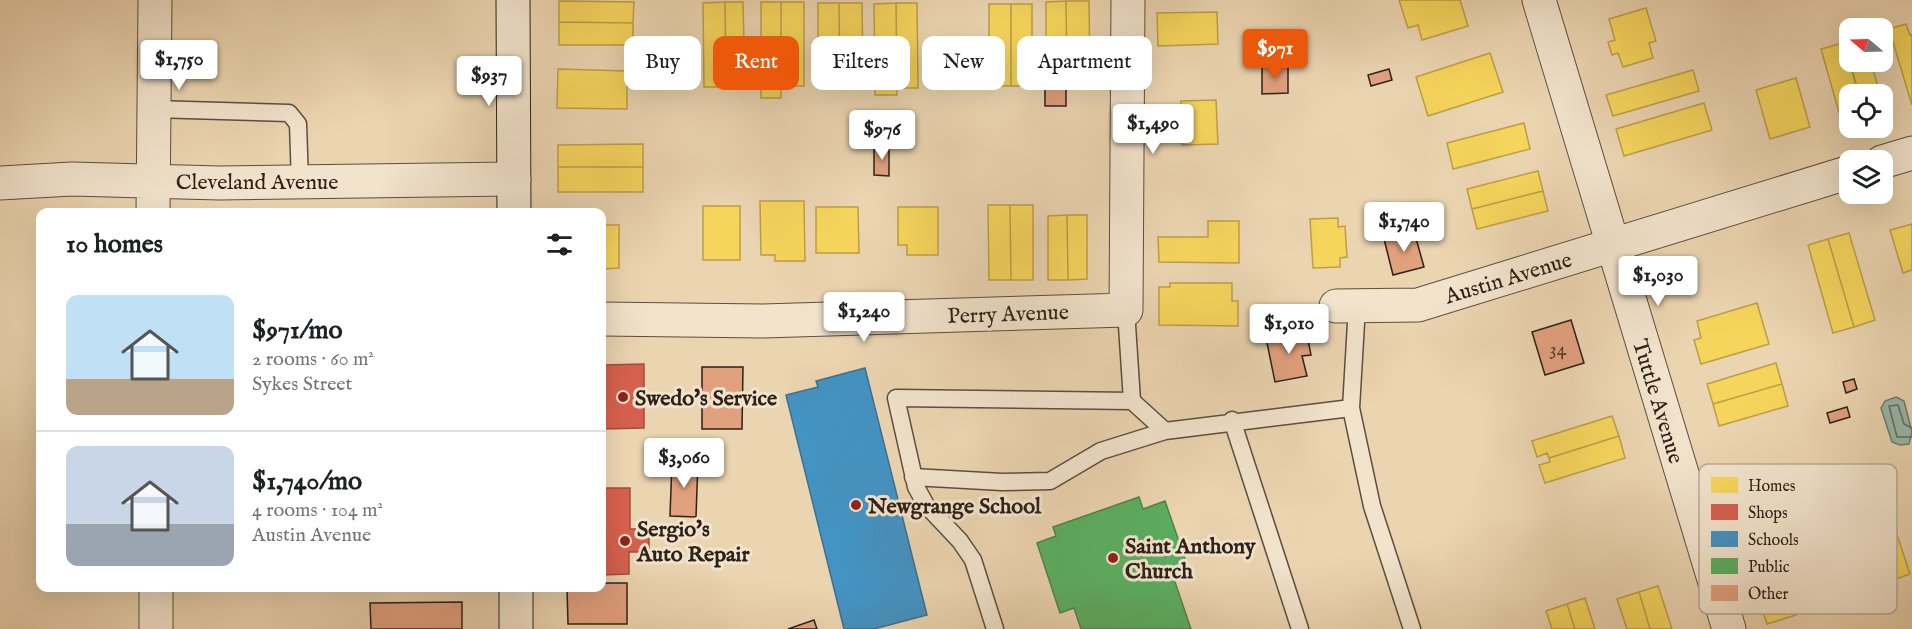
<!DOCTYPE html>
<meta charset="utf-8">
<style>
:root{--surface:#fff;--page:#f6f6f6;--text:#202124;--muted:#757577;--line:#e0e0e0;--accent:#ea580c}
body{margin:0;font-family:"IM FELL English",serif;background:var(--page);color:var(--text);height:100vh;display:flex;flex-direction:column;font-size:22px;white-space:nowrap}
*{box-sizing:border-box;margin:0}
p{font-size:20px;color:var(--muted)}
.icon{flex:none;width:33px;height:33px;fill:none;stroke:currentColor;stroke-width:2;stroke-linecap:round;stroke-linejoin:round}
.map{position:relative;flex:1;overflow:hidden}
.side{position:absolute;left:36px;top:208px;width:570px;height:384px;display:flex;flex-direction:column;background:var(--surface);border-radius:12px;box-shadow:0 6px 24px #0002}
.side>*{flex:none}
.guide{position:absolute;left:624px;top:36px;width:570px;height:54px;display:flex;gap:12px}
.needle{width:39px;rotate:289deg}
.buttons{position:absolute;left:1839px;top:18px;display:grid;gap:12px}
.buttons a{display:grid;place-items:center;width:54px;height:54px;border-radius:12px;background:var(--surface);box-shadow:0 6px 24px #0002;font-size:30px}
.price{position:absolute;translate:-50% -51px;padding:0 14px;border-radius:6px;background:#fff;color:#222;font-size:20px;line-height:39px;filter:drop-shadow(0 2px 3px #0008)}
.price::after{content:'';position:absolute;left:50%;top:36px;width:18px;height:14px;margin-left:-9px;background:inherit;clip-path:polygon(0 0,100% 0,50% 100%)}
.price.selected{background:var(--accent);color:#fff}
ul{padding:0;list-style:none}
li{display:flex;align-items:center;gap:18px;height:150px;padding:0 30px}
li+li{border-top:2px solid var(--line)}
li span{display:grid;place-items:center;flex:none;width:168px;height:120px;border-radius:12px;color:#555}
li>.icon{margin-inline-start:auto}
span .icon{width:72px;height:72px;fill:#fffc;stroke-width:1}
li b{font-size:26px}
h2{display:flex;justify-content:space-between;align-items:center;height:72px;padding:0 30px;font-size:26px}
.chip{padding:0 21px;border-radius:12px;background:var(--surface);box-shadow:0 6px 24px #0002;font-size:21px;line-height:54px}
.chip.selected{background:var(--accent);color:#fff}
.map>svg:first-child{display:block}
.water{fill:#98b8a9;stroke:#6d7c6f;stroke-width:1.5}
.homes{fill:#f6d55c;stroke:#ba9f48;stroke-width:1.5}
.shops{fill:#d6604d;stroke:#a34d3d;stroke-width:1.5}
.schools{fill:#4393c3;stroke:#3c7190;stroke-width:1.5}
.public{fill:#5aae61;stroke:#4c844b;stroke-width:1.5}
.lines{fill:none;stroke-linecap:round;stroke-linejoin:round}
.shore{stroke:#626c60;stroke-width:1.5}
.building{fill:#e1a17e;stroke:#2d2118;stroke-width:1.5}
.service-casing{stroke:#5c4e3e;stroke-width:19}
.minor-casing{stroke:#5c4e3e;stroke-width:35}
.secondary-casing{stroke:#2d2118;stroke-width:35}
.service{stroke:#f2e3cc;stroke-width:16}
.minor{stroke:#f2e3cc;stroke-width:33}
.secondary{stroke:#f2e3cc;stroke-width:33}
.poi-dot{fill:#8f2418;stroke:#f2e3cc;stroke-width:2}
.labels{text-anchor:middle;stroke-width:6;stroke-linejoin:round;paint-order:stroke}
.number-label{font-size:20px;fill:#5a4132}
.street-label{font-size:22px;fill:#2d2118;stroke:#f2e3cc}
.poi-label{font-size:22px;font-weight:bold;fill:#2d2118;stroke:#f2e3cc;text-anchor:start}
.key{fill:#f2e3cc;stroke:#b7a996;stroke-width:1.5}
.key-label{font-size:16px;fill:#2d2118}
</style>
<div class="map">
<svg width="1912" height="629" viewBox="0 0 1912 629">
<rect width="100%" height="100%" fill="#ebd4b0"/>
<filter id="stains"><feTurbulence type="fractalNoise" baseFrequency=".00333" numOctaves="4"/><feColorMatrix values="0 0 0 0 .2 0 0 0 0 .09 0 0 0 0 .02 0 0 0 .5 -.17"/></filter>
<radialGradient id="worn" r=".72"><stop offset=".6" stop-color="#630" stop-opacity="0"/><stop offset="1" stop-color="#630" stop-opacity=".3"/></radialGradient>
<path class="water" d="M1896,397L1904,401L1912,432L1909,444L1900,445L1892,442L1881,408L1885,401Z"/>
<path class="homes" d="M1399,0H1460L1468,26L1422,40L1418,25L1408,28Z
M559,1L634,2L633,23L559,22Z
M1066,1H1089L1090,74H1067Z
M1066,1L1067,74H1046V2Z
M725,2H743L745,86L726,87Z
M725,2L726,87H704L703,3Z
M761,2H781V98H761Z
M781,2H804V86H781Z
M818,3H839L840,87H818Z
M839,3H862L863,87H840Z
M896,3H917L918,88H897Z
M896,3L897,95H875L874,4Z
M989,4H1011V86H989Z
M1011,4H1032V86H1011Z
M1646,8L1656,41L1649,43L1653,58L1623,67L1618,53L1612,55L1608,42L1615,40L1609,19Z
M1217,12L1218,44L1158,46L1157,13Z
M559,22L633,23V45H559Z
M1906,24L1910,35L1912,34V105L1889,29Z
M1843,43L1859,94H1850V128H1854L1844,130L1821,49Z
M1490,53L1503,92L1428,116L1416,77Z
M1850,62H1871L1880,94H1859Z
M558,69L627,71V109L557,108Z
M1693,70L1699,91L1613,116L1606,95Z
M1796,78L1810,127L1770,139L1756,90Z
M1216,100L1218,144L1182,145L1181,101Z
M1882,102L1887,118L1882,119Z
M1704,103L1712,130L1624,156L1616,129Z
M1524,123L1530,149L1453,169L1447,143Z
M643,144V167H558V145Z
M558,167H643V192H558Z
M1538,171L1543,191L1472,209L1467,189Z
M1543,191L1548,211L1477,229L1472,209Z
M760,201H804L805,261H775V255H761Z
M988,205H1010L1011,280H989Z
M1010,205H1033V280H1011Z
M703,206H740V260H703Z
M816,207H858L859,253H816Z
M898,207H938V255H907V245H898Z
M1067,215H1087V279L1068,280Z
M1067,215L1068,280H1048V216Z
M1338,218V227L1345,226L1347,257L1340,258V267L1313,268L1310,219Z
M1208,221H1239V263L1159,262L1158,237H1208Z
M1912,224V270L1903,273L1890,230Z
M602,225H619V268L602,269Z
M1849,233L1875,320L1854,327L1828,239Z
M1828,239L1854,327L1833,333L1808,245Z
M1170,283H1232V301H1238V326L1159,325V287H1170Z
M1757,303L1769,344L1701,364L1694,340L1701,338L1697,321Z
M1776,363L1782,384L1713,404L1707,384Z
M1782,384L1788,406L1719,426L1713,404Z
M1612,416L1619,436L1549,458L1547,453L1537,457L1532,441Z
M1619,436L1625,458L1545,483L1539,465L1550,462L1549,458Z
M1888,507L1910,574L1884,583L1862,516Z
M1772,539L1796,615L1767,624L1742,549Z
M1658,586L1672,629H1650L1639,592Z
M1639,592L1650,629H1627L1617,599Z
M1585,598L1595,629H1575L1567,604Z
M1567,604L1575,629H1552L1546,611Z"/>
<path class="shops" d="M644,364V428L603,429V365Z
M602,488H630V529H649V552H629V574L602,575Z"/>
<path class="schools" d="M865,368L927,615L874,629H844L786,395L818,387L816,381Z"/>
<path class="public" d="M1139,497L1143,509L1165,501L1190,573L1174,579L1191,629H1081L1074,608L1060,613L1037,543L1056,536L1053,527Z"/>
<g class="lines">
<path class="shore" d="M1912,428L1904,424L1898,405L1889,406L1897,437H1912"/>
</g>
<path class="building" d="M1288,65V93L1262,94V66Z
M1389,69L1392,80L1371,86L1368,75Z
M1045,88H1066V106H1045Z
M874,147H889V176L874,175Z
M1414,231L1424,267L1393,275L1384,239Z
M1571,320L1584,363L1545,375L1532,332Z
M1306,329L1311,355L1302,356L1307,376L1275,382L1266,338Z
M702,367H743L742,429H702Z
M1854,379L1857,389L1846,393L1843,382Z
M1847,407L1850,417L1830,423L1827,413Z
M672,461H698L696,517L670,516Z
M602,583H627V624H568L567,588H602Z
M462,602V629H371L370,603Z
M814,620L817,629H788Z"/>
<g class="lines">
<defs>
<path id="service" d="M153,109L289,113L298,124L300,182
M1132,401L1165,431
M1351,408L1372,506L1412,629
M1232,420L1300,629
M913,477L1002,482L1050,481L1101,451L1165,431L1351,408L1357,306
M995,629L973,560L960,541L926,505L916,487L896,398L1132,401L1126,310"/>
<path id="minor" d="M1539,0L1729,629
M1882,162L1912,153
M0,183L72,179L219,183L514,179
M153,213L155,0
M1336,306L1418,305L1850,172
M602,319L763,321L1126,310L1128,0
M156,629V588"/>
<path id="secondary" d="M513,0L514,213
M516,629V588"/>
</defs>
<use href="#service" class="service-casing"/>
<use href="#minor" class="minor-casing"/>
<use href="#secondary" class="secondary-casing"/>
<use href="#service" class="service"/>
<use href="#minor" class="minor"/>
<use href="#secondary" class="secondary"/>
</g>
<g class="poi-dot">
<circle cx="623" cy="397" r="6"/>
<circle cx="856" cy="505" r="6"/>
<circle cx="625" cy="541" r="6"/>
<circle cx="1113" cy="558" r="6"/>
</g>
<g class="labels">
<g class="number-label">
<text x="1558" y="355">34</text>
</g>
<g class="street-label">
<text x="257" y="189">Cleveland Avenue</text>
<text transform="translate(1508 277) rotate(-17)" y="8">Austin Avenue</text>
<text transform="translate(1008 313) rotate(-2)" y="8">Perry Avenue</text>
<text transform="translate(1659 401) rotate(73)" y="8">Tuttle Avenue</text>
</g>
<g class="poi-label">
<text x="635" y="405">Swedo's Service</text>
<text x="868" y="513">Newgrange School</text>
<text x="637" y="536">Sergio's<tspan x="637" dy="25">Auto Repair</tspan></text>
<text x="1125" y="553">Saint Anthony<tspan x="1125" dy="25">Church</tspan></text>
</g>
</g>
<rect x="1699" y="464" width="198" height="150" rx="9" class="key"/>
<rect x="1711" y="477" width="27" height="16" fill="#f6d55c"/>
<rect x="1711" y="504" width="27" height="16" fill="#d6604d"/>
<rect x="1711" y="531" width="27" height="16" fill="#4393c3"/>
<rect x="1711" y="558" width="27" height="16" fill="#5aae61"/>
<rect x="1711" y="585" width="27" height="16" fill="#e1a17e"/>
<g class="key-label">
<text x="1748" y="491">Homes</text>
<text x="1748" y="518">Shops</text>
<text x="1748" y="545">Schools</text>
<text x="1748" y="572">Public</text>
<text x="1748" y="599">Other</text>
</g>
<rect width="100%" height="100%" filter="url(#stains)"/>
<rect width="100%" height="100%" fill="url(#worn)"/>
</svg>
<div class="buttons">
<a><svg class="needle" viewBox="-14 -14 28 28"><path d="M0-13l5 13h-10z" fill="#e53935"/><path d="M0 13l5-13h-10z" fill="#757577"/></svg></a>
<a><svg class="icon" aria-label="locate" viewBox="0 0 24 24"><circle cx="12" cy="12" r="6"/><path d="M12 2v4M12 18v4M2 12h4M18 12h4"/></svg></a>
<a><svg class="icon" aria-label="layers" viewBox="0 0 24 24"><path d="M12 4l9 5-9 5-9-5zM3 14l9 5 9-5"/></svg></a>
</div>
<b class="price selected" style="left:1275px;top:80px">$971</b>
<b class="price" style="left:179px;top:91px">$1,750</b>
<b class="price" style="left:489px;top:107px">$937</b>
<b class="price" style="left:1153px;top:155px">$1,490</b>
<b class="price" style="left:882px;top:161px">$976</b>
<b class="price" style="left:1404px;top:253px">$1,740</b>
<b class="price" style="left:1658px;top:307px">$1,030</b>
<b class="price" style="left:864px;top:343px">$1,240</b>
<b class="price" style="left:1289px;top:355px">$1,010</b>
<b class="price" style="left:684px;top:489px">$3,060</b>
<div class="guide">
<a class="chip">Buy</a>
<a class="chip selected">Rent</a>
<a class="chip">Filters</a>
<a class="chip">New</a>
<a class="chip">Apartment</a>
</div>
<section class="side">
<h2>10 homes<svg class="icon" aria-label="filters" viewBox="0 0 24 24"><path d="M4 7h16M4 17h16"/><circle cx="9" cy="7" r="2"/><circle cx="15" cy="17" r="2"/></svg></h2>
<ul>
<li><span style="background:linear-gradient(#bfe0f5 70%,#b9a48a 0)"><svg class="icon" aria-label="home" viewBox="0 0 24 24"><path d="M3 11l9-7 9 7M6 9v11h12V9"/></svg></span><div><b>$971/mo</b><p>2 rooms · 60 m²</p><p>Sykes Street</p></div></li>
<li><span style="background:linear-gradient(#c9d6e8 65%,#9aa5b1 0)"><svg class="icon" aria-label="home" viewBox="0 0 24 24"><path d="M3 11l9-7 9 7M6 9v11h12V9"/></svg></span><div><b>$1,740/mo</b><p>4 rooms · 104 m²</p><p>Austin Avenue</p></div></li>
</ul>
</section>
</div>
